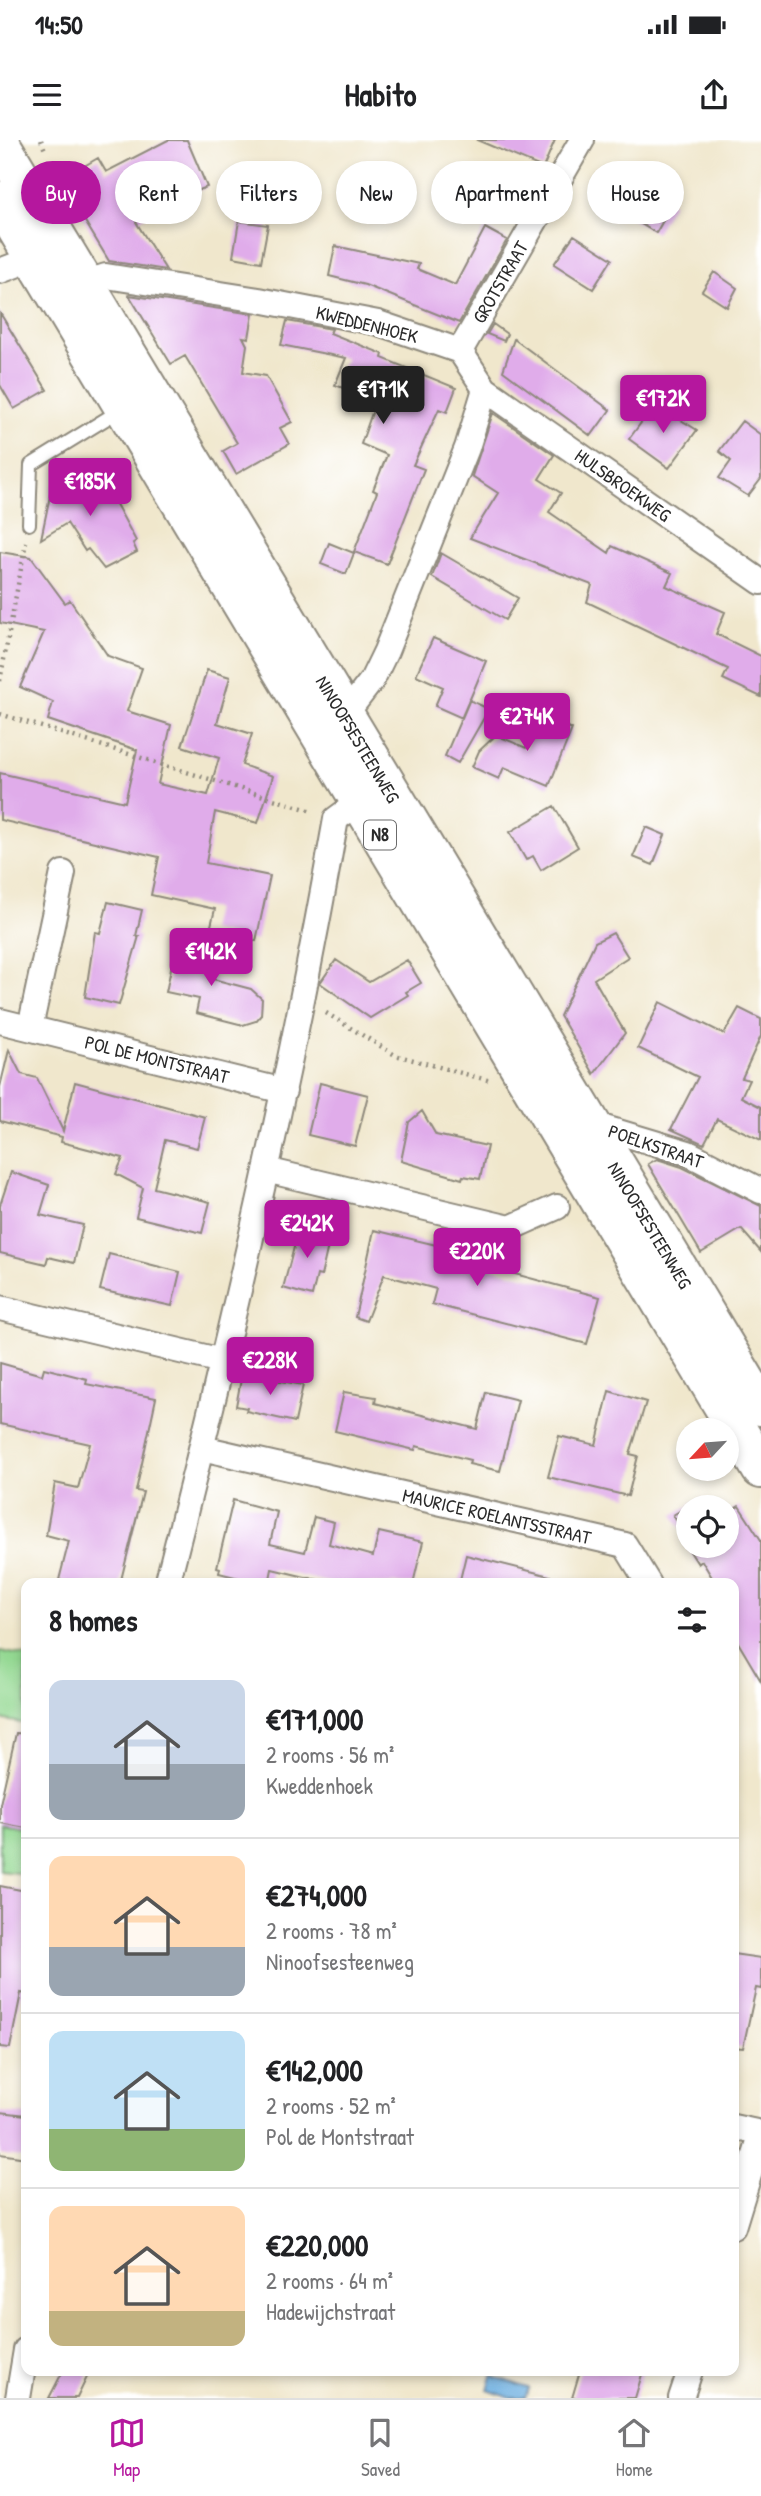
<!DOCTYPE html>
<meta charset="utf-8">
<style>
:root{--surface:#fff;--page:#f6f6f6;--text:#202124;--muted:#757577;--line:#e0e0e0;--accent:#b5179e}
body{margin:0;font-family:"Patrick Hand",sans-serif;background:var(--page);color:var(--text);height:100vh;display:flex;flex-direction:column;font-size:26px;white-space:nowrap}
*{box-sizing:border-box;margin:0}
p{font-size:23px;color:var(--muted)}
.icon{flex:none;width:38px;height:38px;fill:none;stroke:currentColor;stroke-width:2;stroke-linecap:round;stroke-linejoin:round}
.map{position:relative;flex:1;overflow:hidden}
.details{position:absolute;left:21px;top:1438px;width:718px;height:798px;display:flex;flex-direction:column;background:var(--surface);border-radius:14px;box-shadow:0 4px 10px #0003}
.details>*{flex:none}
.banner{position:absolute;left:21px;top:21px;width:719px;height:63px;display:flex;gap:14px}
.needle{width:46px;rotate:244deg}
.fabs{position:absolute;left:676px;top:1278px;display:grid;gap:14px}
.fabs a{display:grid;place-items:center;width:63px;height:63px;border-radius:50%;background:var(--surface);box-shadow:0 4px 10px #0003;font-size:35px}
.price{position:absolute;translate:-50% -60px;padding:0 16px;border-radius:7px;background:var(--accent);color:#fff;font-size:23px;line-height:46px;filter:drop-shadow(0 2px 4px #0008)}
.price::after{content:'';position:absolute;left:50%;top:42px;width:21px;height:16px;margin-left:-10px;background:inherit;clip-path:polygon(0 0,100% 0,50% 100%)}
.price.current{background:#222;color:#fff}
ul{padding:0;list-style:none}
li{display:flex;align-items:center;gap:21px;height:175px;padding:0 28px}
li+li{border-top:2px solid var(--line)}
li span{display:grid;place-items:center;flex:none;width:196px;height:140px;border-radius:14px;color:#555}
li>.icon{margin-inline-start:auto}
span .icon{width:84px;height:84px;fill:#fffc;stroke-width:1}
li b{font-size:30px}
h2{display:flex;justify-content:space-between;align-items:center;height:84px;padding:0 28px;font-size:30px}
.tag{padding:0 24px;border-radius:32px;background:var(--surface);box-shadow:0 4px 10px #0003;font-size:24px;line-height:63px}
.tag.current{background:var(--accent);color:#fff}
.status{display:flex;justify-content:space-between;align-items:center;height:49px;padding:0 35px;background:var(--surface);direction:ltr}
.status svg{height:19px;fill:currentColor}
header{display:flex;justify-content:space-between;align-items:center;height:91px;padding:0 28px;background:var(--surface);font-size:32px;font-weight:700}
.menu{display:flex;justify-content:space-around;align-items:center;height:98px;border-top:2px solid var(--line);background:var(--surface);font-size:19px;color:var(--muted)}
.menu a{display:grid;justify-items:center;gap:4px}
.menu .current{color:var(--accent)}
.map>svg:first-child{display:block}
.green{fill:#93d891;stroke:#5f825e;stroke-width:2}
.water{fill:#6aaddf;stroke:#4a6c85;stroke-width:2}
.building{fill:#e0acea}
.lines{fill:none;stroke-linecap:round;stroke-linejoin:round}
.service-casing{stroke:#8e897c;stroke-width:16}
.minor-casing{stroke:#8e897c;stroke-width:28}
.primary-casing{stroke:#8e897c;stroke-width:42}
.path{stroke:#8e897c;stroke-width:4.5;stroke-dasharray:2 5;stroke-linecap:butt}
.service{stroke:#fff;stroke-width:12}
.minor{stroke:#fff;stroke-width:24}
.primary{stroke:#fff;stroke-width:38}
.labels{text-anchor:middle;stroke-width:7;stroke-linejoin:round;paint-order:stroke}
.shield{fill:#fff;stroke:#6b6b6b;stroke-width:2}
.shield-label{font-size:18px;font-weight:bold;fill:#2b2b2b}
.street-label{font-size:19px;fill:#2b2b2b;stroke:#fff}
</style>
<div class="status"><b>14:50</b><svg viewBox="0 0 49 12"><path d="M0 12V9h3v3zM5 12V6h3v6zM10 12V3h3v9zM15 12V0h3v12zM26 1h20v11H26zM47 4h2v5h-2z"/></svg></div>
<header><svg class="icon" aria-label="menu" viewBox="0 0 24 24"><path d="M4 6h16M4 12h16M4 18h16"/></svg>Habito<svg class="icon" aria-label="share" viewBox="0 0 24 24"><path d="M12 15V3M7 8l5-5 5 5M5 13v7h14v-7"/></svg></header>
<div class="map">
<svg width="761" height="2258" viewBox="0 0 761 2258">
<rect width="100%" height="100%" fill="#fff"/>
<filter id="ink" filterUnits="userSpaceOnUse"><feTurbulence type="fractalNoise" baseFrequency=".0143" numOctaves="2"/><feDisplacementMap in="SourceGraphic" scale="14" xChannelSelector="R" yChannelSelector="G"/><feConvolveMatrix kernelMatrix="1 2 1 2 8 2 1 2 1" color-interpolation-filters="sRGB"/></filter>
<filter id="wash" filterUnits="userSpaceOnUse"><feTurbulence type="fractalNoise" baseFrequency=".00686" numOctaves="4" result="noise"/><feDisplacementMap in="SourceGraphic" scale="28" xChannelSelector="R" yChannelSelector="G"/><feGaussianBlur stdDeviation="1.57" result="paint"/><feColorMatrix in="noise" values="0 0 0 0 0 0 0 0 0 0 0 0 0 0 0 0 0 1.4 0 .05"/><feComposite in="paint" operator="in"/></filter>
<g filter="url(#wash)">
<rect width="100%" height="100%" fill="#f0e7cc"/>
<path class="green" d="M0,1511L26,1516V1584L0,1579Z
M0,1684L26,1689V1734L0,1731Z"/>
<path class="water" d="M492,2236L529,2248L525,2258H511L488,2250Z"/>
<g id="blocks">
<path class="building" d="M168,0H187L207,47L169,62L136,82L166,130L109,121L60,40L98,18L106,32Z
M477,0H555L543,28Z
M629,37L673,63L656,93L611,66Z
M239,81L268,85L261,122L233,117Z
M485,88L507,100L459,183L365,145L329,136L335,106L419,124L417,129L455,145Z
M574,95L612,119L593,149L554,124Z
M714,132L737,148L727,167L702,151Z
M129,155L253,174L249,198L243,197L247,205L243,232L266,236L292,282L280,288L289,304L236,334L223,311L237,303L185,216L171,224Z
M0,173L47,250L14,269L0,245Z
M287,181L332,189L330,193L383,214L382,218L456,248L447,272L439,269L413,325L424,329L387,424L354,412L377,352L373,350L387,315L361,304L373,270L358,262L362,255L335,245L346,218L281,205Z
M493,184L507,194L504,201L487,194Z
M514,199L610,270L591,296L503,231Z
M655,264L697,290L669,328L629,299Z
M493,273L554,315L539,339L561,353L549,372L609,413L612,406L672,433L666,446L725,472L716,494L761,516V557L723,539L728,529L587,462L592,445L470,398L498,353L472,336Z
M742,281L761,295V339L748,356L719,338L731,321L719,311Z
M87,325L98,345L104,342L136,401L133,403L137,412L104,429L88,409L85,411L67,383L41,399L52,346Z
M329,403L354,413L346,434L321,424Z
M0,412L31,417L65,463L70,460L108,516L142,528L127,571L171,585L158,644L208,655L219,618L182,606L207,530L230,537L217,583L252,594L242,625L273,636L258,683L215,672L206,723L270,736L256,801L210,790L215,769L151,755L159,717L0,680V633L125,662L137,610L48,580L53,562L20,547L44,492L0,483Z
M441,413L518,458L505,480L432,437Z
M433,498L486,521L462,578L435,566L443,547L416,535Z
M469,560L489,569L458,623L445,616Z
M539,575L572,589L549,646L504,627L499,639L472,627L479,611L496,595L526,608Z
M554,666L578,707L541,730L533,716L526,720L510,692Z
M646,687L665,695L653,725L633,717Z
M108,762L142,770L136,796H139L119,865L85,857L95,792L100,793Z
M613,793L628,817L594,839L625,893L594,934L560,876L595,802Z
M176,805L218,815L213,839L251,849L262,859L261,875L256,881L243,885L196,873L199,859L166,852Z
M336,820L369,842L407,820L421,843L406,852L408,855L370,878L320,843Z
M660,862L724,894L739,868L761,879V896L742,938L749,940L741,957L761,967V1000L717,979L704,1004L671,989L698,937L638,908Z
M9,910L21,934L37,938L63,991L75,942L205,977L197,1008L165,1000L154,1048L210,1062L202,1093L136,1077L143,1048L116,1034L123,1018L61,1002L62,997L0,981V947Z
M320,943L368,955L355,1006L308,995Z
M422,971L436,995L487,1006L480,1039L463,1036L462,1039L401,1021L409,982Z
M657,1019L682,1027L761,1066V1112L741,1089L701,1113L648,1024Z
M11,1032L49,1045L40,1075L83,1085L74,1123L48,1117L46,1124L0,1113V1065Z
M300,1085L331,1093L321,1136L317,1135L312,1156L283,1148Z
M374,1090L461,1111L459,1119L600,1157L587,1204L432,1164L436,1149L384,1135L366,1181L355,1177Z
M109,1114L180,1132L172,1166L100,1150Z
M0,1223L42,1235L44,1228L87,1239L86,1244L156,1258L136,1351L143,1352L120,1444H75L59,1440L69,1401L46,1395L55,1343L78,1348L90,1304L0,1284Z
M242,1234L303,1245L295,1282L246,1271L247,1268L236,1266Z
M609,1251L646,1262L630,1314L638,1316L628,1356L548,1337L559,1296L596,1305Z
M344,1252L376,1257L375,1263L477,1289L486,1252L518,1260L500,1331L469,1324L470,1320L416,1306L415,1310L335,1291Z
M702,1358L708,1367H688V1405H726V1374L739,1366L761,1400V1541L733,1494V1444H716L702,1421L698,1424L682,1399L686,1396L673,1375Z
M233,1360L277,1372L270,1404L305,1412L314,1377L334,1382L329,1404L373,1416L379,1392L423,1402L413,1444H335L272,1429L269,1444H263L219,1433L220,1428L217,1427Z
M466,1415L550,1436L549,1444H459Z
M16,1593L26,1594V1688L0,1683V1664Z
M0,1746L26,1751V1854L21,1853L10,1908L0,1907Z
M733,1814L761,1818V1849L756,1848L743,1908L733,1907Z
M0,1972L26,1975V2018L0,2014Z
M63,2231H90L77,2258H49Z
M580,2231H643L635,2258H572Z"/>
</g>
</g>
<g filter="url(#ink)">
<use href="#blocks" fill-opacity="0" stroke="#8e897c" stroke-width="2"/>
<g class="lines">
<defs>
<path id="service" d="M29,384L31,325L122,269"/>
<path id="minor" d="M0,131L34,118
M84,143L106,136L259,160L378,183L460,211L485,249L467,308L386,511L372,540L345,575
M460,211L582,0
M485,249L761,442
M0,881L284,951
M30,888L63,733
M588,983L688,1013L761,1051
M266,1030L510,1088L557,1067
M0,1168L222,1221
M202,1308L625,1405L649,1444
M167,1444C232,1191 291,936 336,679L359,662
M733,1987L761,1993
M733,2087L761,1996
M18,2258L26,2210
M681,2258L690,2231"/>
<path id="primary" d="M0,3L761,1266
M0,61L761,1329"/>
</defs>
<use href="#service" class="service-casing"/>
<use href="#minor" class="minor-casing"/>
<use href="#primary" class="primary-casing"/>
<path class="path" d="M41,0L45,10
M0,541L26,402
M0,574L312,671
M326,873L395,915L491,941"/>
<use href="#service" class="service"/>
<use href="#minor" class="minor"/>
<use href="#primary" class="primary"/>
</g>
</g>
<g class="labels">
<rect class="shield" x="364" y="680.5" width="32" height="29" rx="5"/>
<g class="shield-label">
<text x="380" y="701">N8</text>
</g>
<g class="street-label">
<text transform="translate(500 142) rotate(-60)" y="7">GROTSTRAAT</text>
<text transform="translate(367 184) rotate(14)" y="7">KWEDDENHOEK</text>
<text transform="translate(623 345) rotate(35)" y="7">HULSBROEKWEG</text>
<text transform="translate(358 599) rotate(59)" y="7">NINOOFSESTEENWEG</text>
<text transform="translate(157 919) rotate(14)" y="7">POL DE MONTSTRAAT</text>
<text transform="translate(656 1006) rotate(19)" y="7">POELKSTRAAT</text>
<text transform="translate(650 1085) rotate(59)" y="7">NINOOFSESTEENWEG</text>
<text transform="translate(497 1376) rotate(13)" y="7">MAURICE ROELANTSSTRAAT</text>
</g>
</g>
</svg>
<div class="fabs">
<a><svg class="needle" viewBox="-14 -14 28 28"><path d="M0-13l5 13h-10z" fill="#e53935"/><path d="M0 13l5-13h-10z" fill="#757577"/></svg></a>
<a><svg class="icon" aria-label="locate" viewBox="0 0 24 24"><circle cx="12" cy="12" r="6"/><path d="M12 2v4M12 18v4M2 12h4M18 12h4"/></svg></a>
</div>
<b class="price current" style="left:383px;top:286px">€171K</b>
<b class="price" style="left:663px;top:295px">€172K</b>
<b class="price" style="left:90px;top:378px">€185K</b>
<b class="price" style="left:527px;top:613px">€274K</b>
<b class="price" style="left:211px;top:848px">€142K</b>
<b class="price" style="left:307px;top:1120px">€242K</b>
<b class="price" style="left:477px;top:1148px">€220K</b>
<b class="price" style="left:270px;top:1257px">€228K</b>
<div class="banner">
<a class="tag current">Buy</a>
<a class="tag">Rent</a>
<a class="tag">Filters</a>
<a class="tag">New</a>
<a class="tag">Apartment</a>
<a class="tag">House</a>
</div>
<section class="details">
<h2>8 homes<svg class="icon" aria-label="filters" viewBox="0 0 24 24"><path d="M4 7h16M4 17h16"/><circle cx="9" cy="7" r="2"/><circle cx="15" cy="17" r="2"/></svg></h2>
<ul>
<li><span style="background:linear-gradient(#c9d6e8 60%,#9aa5b1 0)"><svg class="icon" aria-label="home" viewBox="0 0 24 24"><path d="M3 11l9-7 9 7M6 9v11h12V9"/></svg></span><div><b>€171,000</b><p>2 rooms · 56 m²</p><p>Kweddenhoek</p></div></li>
<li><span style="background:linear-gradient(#ffd9b3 65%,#9aa5b1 0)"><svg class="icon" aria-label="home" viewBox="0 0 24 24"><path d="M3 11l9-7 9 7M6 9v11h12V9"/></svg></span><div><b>€274,000</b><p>2 rooms · 78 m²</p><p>Ninoofsesteenweg</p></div></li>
<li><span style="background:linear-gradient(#bfe0f5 70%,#8fb573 0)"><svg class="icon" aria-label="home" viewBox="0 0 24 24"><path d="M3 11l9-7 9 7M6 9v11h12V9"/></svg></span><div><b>€142,000</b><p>2 rooms · 52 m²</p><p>Pol de Montstraat</p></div></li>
<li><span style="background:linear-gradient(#ffd9b3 75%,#c2b280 0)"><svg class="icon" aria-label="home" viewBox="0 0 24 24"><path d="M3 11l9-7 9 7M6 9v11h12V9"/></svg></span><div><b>€220,000</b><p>2 rooms · 64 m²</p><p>Hadewijchstraat</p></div></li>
</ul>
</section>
</div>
<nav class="menu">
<a class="current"><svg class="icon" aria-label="map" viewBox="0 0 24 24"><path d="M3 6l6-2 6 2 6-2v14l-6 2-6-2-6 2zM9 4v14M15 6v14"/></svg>Map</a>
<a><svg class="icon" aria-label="saved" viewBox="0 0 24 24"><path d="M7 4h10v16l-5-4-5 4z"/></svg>Saved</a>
<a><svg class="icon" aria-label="home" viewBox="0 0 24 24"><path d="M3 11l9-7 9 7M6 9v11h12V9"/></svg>Home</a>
</nav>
